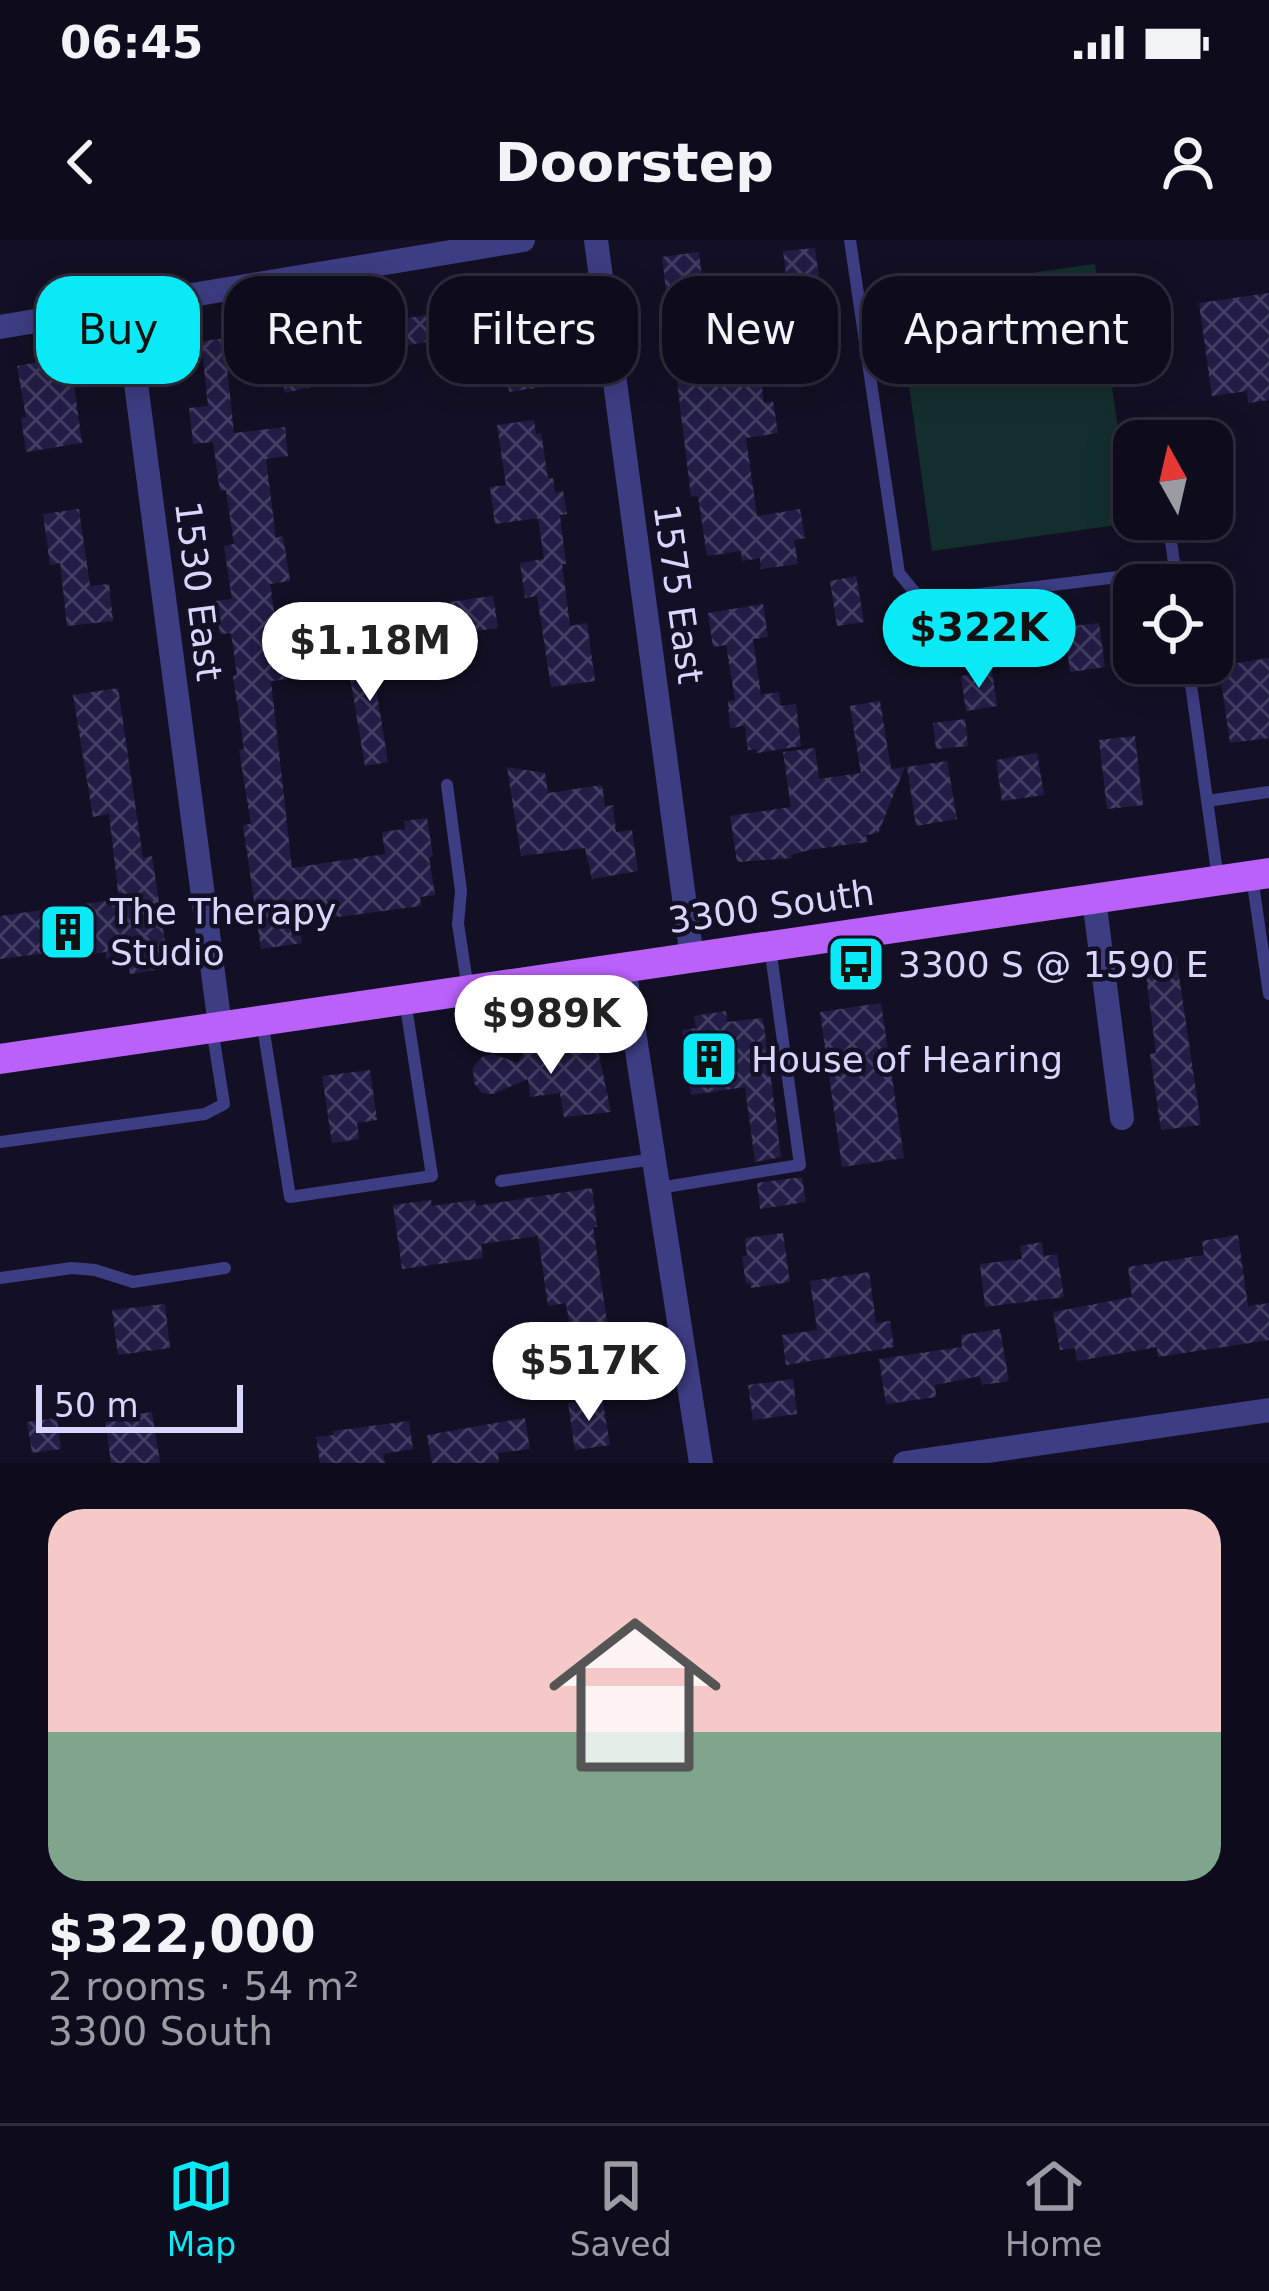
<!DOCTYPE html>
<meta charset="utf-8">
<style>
:root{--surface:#0e0c1c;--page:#1c1a29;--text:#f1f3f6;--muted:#9b9ba3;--line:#2e2c3b;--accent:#09e9f6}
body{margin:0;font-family:"DejaVu Sans",sans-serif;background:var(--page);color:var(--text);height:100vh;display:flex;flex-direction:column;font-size:45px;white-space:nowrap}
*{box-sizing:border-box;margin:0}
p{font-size:39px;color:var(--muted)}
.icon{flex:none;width:66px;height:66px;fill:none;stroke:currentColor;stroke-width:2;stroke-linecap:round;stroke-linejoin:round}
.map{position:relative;height:1223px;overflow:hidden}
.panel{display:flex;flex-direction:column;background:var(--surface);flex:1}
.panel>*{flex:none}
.top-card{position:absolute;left:36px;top:36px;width:1197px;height:108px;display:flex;gap:24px}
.needle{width:78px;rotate:352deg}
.controls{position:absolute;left:1113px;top:180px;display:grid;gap:24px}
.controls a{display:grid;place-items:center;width:120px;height:120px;border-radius:24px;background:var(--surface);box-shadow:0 6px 30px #0003,0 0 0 3px var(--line);font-size:60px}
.scale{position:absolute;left:36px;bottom:30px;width:207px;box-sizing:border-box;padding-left:12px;border:6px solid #d9d6fe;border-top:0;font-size:33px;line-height:42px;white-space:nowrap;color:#d9d6fe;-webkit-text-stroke:9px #131025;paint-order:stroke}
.price{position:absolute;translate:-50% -102px;padding:0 27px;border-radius:42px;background:#fff;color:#222;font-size:39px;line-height:78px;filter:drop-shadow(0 3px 6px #0008)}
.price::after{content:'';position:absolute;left:50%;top:72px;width:36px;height:27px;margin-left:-18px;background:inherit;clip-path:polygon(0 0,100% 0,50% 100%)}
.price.on{background:var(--accent);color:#111}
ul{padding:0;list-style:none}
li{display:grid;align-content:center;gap:24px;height:636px;padding:0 48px}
li span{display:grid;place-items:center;height:372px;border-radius:36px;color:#555}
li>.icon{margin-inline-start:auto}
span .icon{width:216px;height:216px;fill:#fffc;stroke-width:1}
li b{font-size:51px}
.pill{padding:0 42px;border-radius:36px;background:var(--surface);box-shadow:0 6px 30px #0003,0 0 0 3px var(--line);font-size:42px;line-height:108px}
.pill.on{background:var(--accent);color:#111}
.status{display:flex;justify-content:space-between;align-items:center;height:84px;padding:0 60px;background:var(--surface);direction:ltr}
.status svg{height:33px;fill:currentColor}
header{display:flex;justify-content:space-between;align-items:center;height:156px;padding:0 48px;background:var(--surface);font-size:54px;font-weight:700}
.tab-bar{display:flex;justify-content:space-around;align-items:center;height:168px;border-top:3px solid var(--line);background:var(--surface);font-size:33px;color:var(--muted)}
.tab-bar a{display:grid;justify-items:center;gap:6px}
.tab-bar .on{color:var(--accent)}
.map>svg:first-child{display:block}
.park{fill:#132f2d}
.building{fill:url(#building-cross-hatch)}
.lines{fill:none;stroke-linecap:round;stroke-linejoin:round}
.service{stroke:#3d3d83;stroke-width:12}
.minor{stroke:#3d3d83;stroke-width:24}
.primary{stroke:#ba61f9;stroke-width:30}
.labels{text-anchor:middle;stroke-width:9;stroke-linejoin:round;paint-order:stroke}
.street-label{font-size:36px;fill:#d9d6fe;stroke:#131025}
.poi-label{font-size:36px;fill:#d9d6fe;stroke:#131025;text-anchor:start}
</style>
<div class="status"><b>06:45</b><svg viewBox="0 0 49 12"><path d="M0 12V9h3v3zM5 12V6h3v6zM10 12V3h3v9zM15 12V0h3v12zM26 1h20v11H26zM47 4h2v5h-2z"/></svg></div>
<header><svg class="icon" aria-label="back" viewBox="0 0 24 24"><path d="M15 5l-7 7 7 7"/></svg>Doorstep<svg class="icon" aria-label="person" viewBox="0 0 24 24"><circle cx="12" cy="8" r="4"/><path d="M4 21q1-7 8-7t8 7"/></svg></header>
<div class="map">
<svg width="1269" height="1223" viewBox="0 0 1269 1223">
<defs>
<pattern id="building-cross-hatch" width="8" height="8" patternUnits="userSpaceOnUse" patternTransform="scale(3)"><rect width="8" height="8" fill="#231d46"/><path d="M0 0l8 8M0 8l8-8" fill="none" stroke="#423d62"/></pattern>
</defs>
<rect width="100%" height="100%" fill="#131025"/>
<path class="park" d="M1095,24L1131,283L932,311L896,52Z"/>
<path class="building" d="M815,8L819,38L787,42L783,11Z
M699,12L710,105L741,101L742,110L757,108L764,163L773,161L778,193L746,198L757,276L800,269L805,298L794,300L798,324L761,329L760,318L742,321L741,311L707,316L698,256L691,257L662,17Z
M539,53L544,83L538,84L545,131L540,132L542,147L509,152L500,90L377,110L379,121L333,128L336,141L285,153L279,121L227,127L234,193L285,187L288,216L266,219L276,298L283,296L290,341L270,344L277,389L337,381L344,433L271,441L292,628L385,614L382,592L405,589L404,581L427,578L433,616L429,618L435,655L420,657L421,666L299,682L302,703L261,709L243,585L251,584L239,510L244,509L233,436L237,435L231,393L220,394L215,361L232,359L224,306L234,304L226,250L220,251L213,202L193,204L189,168L208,166L201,101L237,97L236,89L279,84L280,94L371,79L372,84L456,70L455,65Z
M1269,53V160L1248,163L1247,151L1212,156L1199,63Z
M70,116L82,203L26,212L21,178L26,177L17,126Z
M534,180L536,194L541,193L548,239L553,238L555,253L563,251L567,274L560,275L566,324H562L570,386L587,383L595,441L551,447L537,356L525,358L520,323L544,319L538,278L495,284L490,247L506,245L497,185Z
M79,269L90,346L109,344L113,381L67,386L60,323L50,325L43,274Z
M856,336L864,382L837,386L830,341Z
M493,356L498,388L454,394L449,362Z
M763,364L768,397L753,399L761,455L779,452L781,466L796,464L801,506L757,513L756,509L748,510L745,486L730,488L728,461L735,460L726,405L713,407L708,373Z
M1099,383L1105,427L1070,432L1064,387Z
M387,412L392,439L375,442L388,522L365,526L347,419Z
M1269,418V498L1230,503L1219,426Z
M992,431L997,466L966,471L961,436Z
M118,448L143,618L152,616L169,728L130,734L128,717L106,719V712L55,719L54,712L0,719V676L119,659L109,574L93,577L73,455Z
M880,461L891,529L905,527L878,593L866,595L867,602L809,610L791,615L792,618L737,622L730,576L791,567L783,512L815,508L819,539L861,533L850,466Z
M965,479L968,506L936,509L933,483Z
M1135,496L1143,565L1107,569L1099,500Z
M1037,513L1044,555L1002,561L996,520Z
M947,521L957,579L916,586L907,527Z
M507,527L545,533L548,553L602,545L605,567L613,565L616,592L632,590L638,631L592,639L585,608L521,616Z
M1176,716L1201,885L1161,890L1150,814L1156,813L1144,720Z
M881,763L904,918L842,927L820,772Z
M726,771L727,782L763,778L781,917L755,922L745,847L691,855L682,790L696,788L694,776Z
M588,801L599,815L611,872L564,877L560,853L530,857L528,839L493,854L482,853L474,843L473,827L483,816L493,814L518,823L526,808L541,807L546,810Z
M370,830L377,880L357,883L359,899L332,903L322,836Z
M802,937L806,962L760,969L757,943Z
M592,948L597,987H593L608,1089L571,1094L566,1063L548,1066L538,996L481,1004L483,1018L402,1029L393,965L431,960L432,966L475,960L476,966Z
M783,993L790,1042L751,1048L750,1043L746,1044L742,1017L747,1015L745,998Z
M1238,995L1248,1066L1269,1063V1100L1158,1117L1157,1107L1077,1121L1075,1108L1060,1110L1053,1072L1132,1057L1128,1027L1204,1015L1202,1001Z
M1042,1002L1044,1016L1057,1014L1064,1057L985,1067L980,1024L1022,1019L1020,1006Z
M869,1032L876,1083L890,1081L894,1107L786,1125L782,1095L817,1090L810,1041Z
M165,1064L170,1108L118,1115L112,1070Z
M1000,1089L1009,1141L982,1145L980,1136L935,1145L936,1157L886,1164L879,1119L962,1107L961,1095Z
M573,1109L577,1144L534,1150L529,1115Z
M793,1139L797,1174L753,1180L748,1145Z
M602,1157L610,1205L575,1210L568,1163Z
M152,1172L160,1223H111L105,1179Z
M57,1178L61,1209L32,1213L27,1182Z
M525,1178L530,1209L498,1213L499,1223H432L427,1195Z
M409,1181L413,1209L383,1214L385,1223H320L316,1197L334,1195L333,1191Z"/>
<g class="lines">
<path class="service" d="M850,0L899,333L922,361L1175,330
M1168,279L1177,345
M1188,423L1218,639
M447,545L461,651L458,684L468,749
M1207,561L1269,552
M1252,637L1269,754
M262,780L290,957L432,936L405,760
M0,902L205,874L224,864L212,788
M501,941L654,919
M659,948L800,925L770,707
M0,1038L72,1028L95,1030L133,1042L225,1028"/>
<path class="minor" d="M596,0L692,718
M126,67L220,786
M0,87L523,0
M1094,659L1122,878
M624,727L701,1223
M905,1223L1269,1170"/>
<path class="primary" d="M0,819L1269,633"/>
</g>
<defs>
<symbol id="building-square" viewBox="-11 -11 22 22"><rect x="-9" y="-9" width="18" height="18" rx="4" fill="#09e9f6" stroke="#131025"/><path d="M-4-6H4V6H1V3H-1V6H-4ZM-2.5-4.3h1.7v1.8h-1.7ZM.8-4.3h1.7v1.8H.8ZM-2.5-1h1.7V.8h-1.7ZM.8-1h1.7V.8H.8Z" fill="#111"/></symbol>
<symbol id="bus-square" viewBox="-11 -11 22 22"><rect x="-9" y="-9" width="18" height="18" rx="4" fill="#09e9f6" stroke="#131025"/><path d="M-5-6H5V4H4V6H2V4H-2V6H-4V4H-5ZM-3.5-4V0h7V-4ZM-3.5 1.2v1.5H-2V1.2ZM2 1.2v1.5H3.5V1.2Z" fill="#111"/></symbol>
</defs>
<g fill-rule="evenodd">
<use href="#building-square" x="35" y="659" width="66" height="66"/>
<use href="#bus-square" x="823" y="691" width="66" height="66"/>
<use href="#building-square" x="676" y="786" width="66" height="66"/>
</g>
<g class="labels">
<g class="street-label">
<text transform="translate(199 351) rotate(83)" y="13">1530 East</text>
<text transform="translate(679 354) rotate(82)" y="13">1575 East</text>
<text transform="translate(771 666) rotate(-8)" y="13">3300 South</text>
</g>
<g class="poi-label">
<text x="110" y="684">The Therapy<tspan x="110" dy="41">Studio</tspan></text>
<text x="898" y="737">3300 S @ 1590 E</text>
<text x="751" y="832">House of Hearing</text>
</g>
</g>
</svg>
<div class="controls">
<a><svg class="needle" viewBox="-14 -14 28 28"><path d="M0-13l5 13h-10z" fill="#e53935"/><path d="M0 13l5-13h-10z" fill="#9b9ba3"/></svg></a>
<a><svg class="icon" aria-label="locate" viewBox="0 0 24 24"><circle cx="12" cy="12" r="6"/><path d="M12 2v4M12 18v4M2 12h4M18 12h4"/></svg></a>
</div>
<div class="scale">50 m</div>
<b class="price on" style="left:979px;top:451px">$322K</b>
<b class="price" style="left:370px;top:464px">$1.18M</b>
<b class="price" style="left:551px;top:837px">$989K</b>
<b class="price" style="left:589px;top:1184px">$517K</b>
<div class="top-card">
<a class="pill on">Buy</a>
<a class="pill">Rent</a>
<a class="pill">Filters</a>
<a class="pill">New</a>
<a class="pill">Apartment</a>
</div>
</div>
<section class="panel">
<ul>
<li><span style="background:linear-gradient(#f6c9c9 60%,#7fa58c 0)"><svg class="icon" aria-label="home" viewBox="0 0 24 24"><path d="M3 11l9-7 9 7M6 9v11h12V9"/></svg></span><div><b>$322,000</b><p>2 rooms · 54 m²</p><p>3300 South</p></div></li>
</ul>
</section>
<nav class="tab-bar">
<a class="on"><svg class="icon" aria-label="map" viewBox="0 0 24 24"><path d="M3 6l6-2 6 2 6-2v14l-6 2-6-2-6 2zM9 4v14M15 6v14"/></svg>Map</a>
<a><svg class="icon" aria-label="saved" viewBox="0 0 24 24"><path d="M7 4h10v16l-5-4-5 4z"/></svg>Saved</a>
<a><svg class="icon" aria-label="home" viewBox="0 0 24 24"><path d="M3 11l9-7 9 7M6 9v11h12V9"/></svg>Home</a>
</nav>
